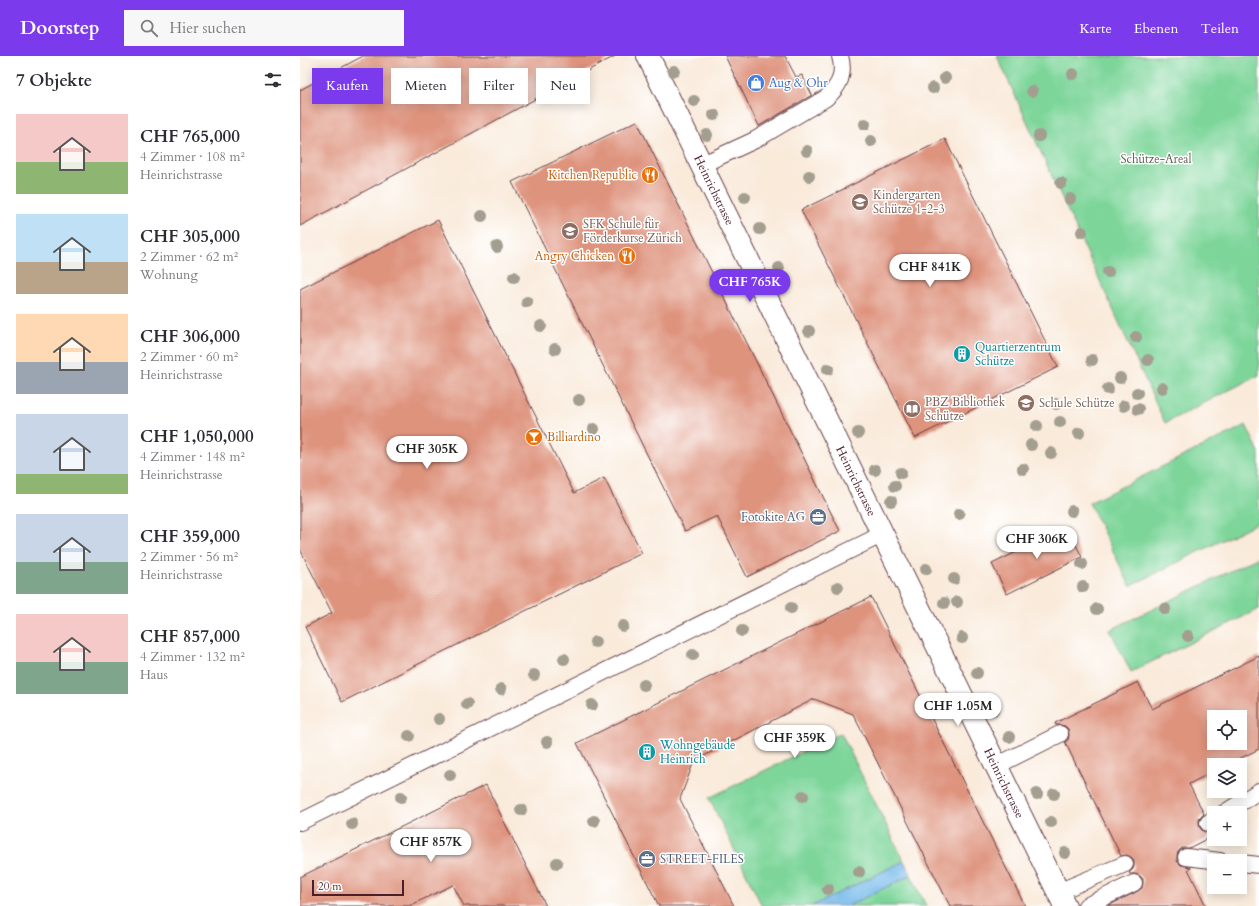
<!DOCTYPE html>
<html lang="de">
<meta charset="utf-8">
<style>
:root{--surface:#fff;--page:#f7f7f7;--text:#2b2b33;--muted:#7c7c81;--accent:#7c3aed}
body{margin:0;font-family:Cardo,serif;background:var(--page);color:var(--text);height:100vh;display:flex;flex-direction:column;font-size:15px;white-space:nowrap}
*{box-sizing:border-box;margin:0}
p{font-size:13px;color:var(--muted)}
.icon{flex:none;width:22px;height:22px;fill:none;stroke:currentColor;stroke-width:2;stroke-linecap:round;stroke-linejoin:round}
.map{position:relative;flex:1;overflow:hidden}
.side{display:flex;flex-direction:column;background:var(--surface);width:300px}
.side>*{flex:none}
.banner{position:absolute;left:12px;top:12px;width:380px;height:36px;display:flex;gap:8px}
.buttons{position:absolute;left:907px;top:654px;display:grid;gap:8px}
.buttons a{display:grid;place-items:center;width:40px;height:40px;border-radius:0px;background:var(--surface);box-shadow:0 2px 10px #0003;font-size:20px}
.scale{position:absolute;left:12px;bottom:10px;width:92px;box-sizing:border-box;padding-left:4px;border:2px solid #4a1f2b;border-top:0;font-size:11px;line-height:14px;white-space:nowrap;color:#4a1f2b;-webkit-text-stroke:3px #fff;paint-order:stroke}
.price{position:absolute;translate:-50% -34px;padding:0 9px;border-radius:14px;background:#fff;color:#222;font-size:13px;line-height:26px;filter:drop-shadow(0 1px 2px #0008)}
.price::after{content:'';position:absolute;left:50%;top:24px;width:12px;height:9px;margin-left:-6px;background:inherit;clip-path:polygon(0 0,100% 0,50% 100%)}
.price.selected{background:var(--accent);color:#fff}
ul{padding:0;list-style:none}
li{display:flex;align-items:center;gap:12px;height:100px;padding:0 16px}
li span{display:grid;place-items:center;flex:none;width:112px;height:80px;border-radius:0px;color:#555}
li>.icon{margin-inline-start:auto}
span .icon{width:48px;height:48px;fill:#fffc;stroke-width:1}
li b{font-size:17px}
h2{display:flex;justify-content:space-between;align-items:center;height:48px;padding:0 16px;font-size:17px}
.chip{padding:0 14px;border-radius:0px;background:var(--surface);box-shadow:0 2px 10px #0003;font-size:14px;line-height:36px}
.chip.selected{background:var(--accent);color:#fff}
header{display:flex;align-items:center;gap:24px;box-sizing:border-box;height:56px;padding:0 20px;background:var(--accent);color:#fff}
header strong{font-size:19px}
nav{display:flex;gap:22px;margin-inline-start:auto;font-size:14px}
.search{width:280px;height:36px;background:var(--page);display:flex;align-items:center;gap:10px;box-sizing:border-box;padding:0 14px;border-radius:0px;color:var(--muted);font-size:15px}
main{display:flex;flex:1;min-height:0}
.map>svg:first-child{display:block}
.green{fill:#7dd59a;stroke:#647a62}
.water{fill:#72b8e9;stroke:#5e6c8a}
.building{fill:#de937d;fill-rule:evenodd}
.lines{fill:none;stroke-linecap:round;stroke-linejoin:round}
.lane-casing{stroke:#643d45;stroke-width:18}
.street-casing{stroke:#643d45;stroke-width:24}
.lane{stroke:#fff;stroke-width:16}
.street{stroke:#fff;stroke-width:22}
.tree{fill:#a39e8f}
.labels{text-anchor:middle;stroke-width:3;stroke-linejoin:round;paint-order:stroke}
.shop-label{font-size:12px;fill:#366cbe;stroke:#fff;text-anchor:start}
.park-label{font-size:12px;fill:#5c5f52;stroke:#fff}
.food-label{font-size:12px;fill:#c56008;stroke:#fff;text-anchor:end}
.street-label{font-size:12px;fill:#4a1f2b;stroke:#fff}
.education-label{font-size:12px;fill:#785e54;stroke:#fff;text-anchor:start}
.culture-label{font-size:12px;fill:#0d838f;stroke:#fff;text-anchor:start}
.service-label{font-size:12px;fill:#4e5e75;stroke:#fff;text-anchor:end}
</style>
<header>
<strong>Doorstep</strong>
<div class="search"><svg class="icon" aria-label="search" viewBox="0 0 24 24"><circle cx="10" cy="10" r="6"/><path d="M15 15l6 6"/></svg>Hier suchen</div>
<nav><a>Karte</a><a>Ebenen</a><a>Teilen</a></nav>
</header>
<main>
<section class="side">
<h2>7 Objekte<svg class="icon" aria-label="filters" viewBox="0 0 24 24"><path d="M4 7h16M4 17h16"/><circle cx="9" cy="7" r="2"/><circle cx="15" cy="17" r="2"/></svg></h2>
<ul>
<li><span style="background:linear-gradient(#f6c9c9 60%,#8fb573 0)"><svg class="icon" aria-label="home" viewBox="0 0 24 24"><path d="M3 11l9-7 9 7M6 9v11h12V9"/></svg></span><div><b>CHF 765,000</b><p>4 Zimmer · 108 m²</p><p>Heinrichstrasse</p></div></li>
<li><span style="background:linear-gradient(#bfe0f5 60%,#b9a48a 0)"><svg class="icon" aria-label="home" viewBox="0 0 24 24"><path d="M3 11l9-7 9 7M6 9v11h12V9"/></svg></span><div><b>CHF 305,000</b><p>2 Zimmer · 62 m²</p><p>Wohnung</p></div></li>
<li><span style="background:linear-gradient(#ffd9b3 60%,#9aa5b1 0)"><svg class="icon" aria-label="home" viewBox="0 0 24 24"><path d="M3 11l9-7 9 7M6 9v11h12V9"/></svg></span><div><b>CHF 306,000</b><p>2 Zimmer · 60 m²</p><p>Heinrichstrasse</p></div></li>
<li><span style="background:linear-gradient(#c9d6e8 75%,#8fb573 0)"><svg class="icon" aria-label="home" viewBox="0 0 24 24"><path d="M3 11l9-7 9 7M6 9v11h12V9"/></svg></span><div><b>CHF 1,050,000</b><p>4 Zimmer · 148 m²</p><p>Heinrichstrasse</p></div></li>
<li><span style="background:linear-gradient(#c9d6e8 60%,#7fa58c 0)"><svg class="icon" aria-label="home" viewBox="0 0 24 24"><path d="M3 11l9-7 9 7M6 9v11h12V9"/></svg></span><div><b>CHF 359,000</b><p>2 Zimmer · 56 m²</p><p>Heinrichstrasse</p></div></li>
<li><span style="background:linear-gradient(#f6c9c9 60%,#7fa58c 0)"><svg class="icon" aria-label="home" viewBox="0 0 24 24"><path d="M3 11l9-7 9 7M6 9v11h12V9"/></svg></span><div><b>CHF 857,000</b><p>4 Zimmer · 132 m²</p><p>Haus</p></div></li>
</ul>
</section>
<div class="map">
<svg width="959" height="850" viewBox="0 0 959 850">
<rect width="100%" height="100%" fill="#fff"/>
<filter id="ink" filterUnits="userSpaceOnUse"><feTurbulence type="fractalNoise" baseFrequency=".025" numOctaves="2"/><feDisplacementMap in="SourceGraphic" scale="8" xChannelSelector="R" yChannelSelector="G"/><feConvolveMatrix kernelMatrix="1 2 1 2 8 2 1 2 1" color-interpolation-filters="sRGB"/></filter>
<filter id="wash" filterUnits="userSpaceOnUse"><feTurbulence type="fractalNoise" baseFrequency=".012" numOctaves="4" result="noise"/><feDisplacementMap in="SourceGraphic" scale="16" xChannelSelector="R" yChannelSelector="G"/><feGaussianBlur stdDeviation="0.9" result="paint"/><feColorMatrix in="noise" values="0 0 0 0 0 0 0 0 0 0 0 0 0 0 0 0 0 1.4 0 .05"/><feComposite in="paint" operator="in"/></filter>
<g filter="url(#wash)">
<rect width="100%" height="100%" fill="#f9eada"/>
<path class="green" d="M697,0H959V319L865,367Z
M946,369L959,396V466L830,530L789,447Z
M959,501V553L831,616L810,574Z
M541,677L604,805L512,850H462L409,742Z
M611,819L626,850H548Z"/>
<path class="water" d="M604,805L611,819L548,850H512Z"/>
<g id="blocks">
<path class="building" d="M63,0H315L0,170V34Z
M425,0H485L496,21L502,19L512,39L459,70Z
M337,65L540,475L447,521L417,460L385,475L212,126Z
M645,83L758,311L615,382L501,154Z
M138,164L274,437L304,422L342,497L42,646L5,571L32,557L0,493V233Z
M767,471L782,501L707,538L692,508Z
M571,541L725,850H650L553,658L514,643L394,705L380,743L434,850H359L277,687Z
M959,600V693L927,709H914V715L889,728L904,758L899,763V767L900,772L904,776H908L913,775L914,779L889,792H882L878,796L877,800V805L881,809L891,811L888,813L906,850H808L838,835L842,832L843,827V823L839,819L834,818H830L829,817L833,813L834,810V804L831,801L827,799L821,800L765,686L768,684L769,679L768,673L765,670L760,669H756L755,667L838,626L852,653ZM914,661H940V687H914Z
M186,729L246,850H164L153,829L109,850H0V821Z"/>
</g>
</g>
<g filter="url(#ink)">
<use href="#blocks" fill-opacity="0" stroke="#643d45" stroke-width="1"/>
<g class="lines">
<defs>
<path id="lane" d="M401,109L455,84L526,42C540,30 545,18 540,0
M696,710L760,678
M924,757L959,735
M0,766L583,478
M908,767L914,763
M886,801L920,805
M940,807L959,809
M758,836L825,808
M786,850L834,827"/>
<path id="street" d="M348,0L765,850"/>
</defs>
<use href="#lane" class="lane-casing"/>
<use href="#street" class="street-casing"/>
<use href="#lane" class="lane"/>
<use href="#street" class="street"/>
</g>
<g class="tree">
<circle cx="374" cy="15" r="6"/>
<circle cx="773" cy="18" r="6"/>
<circle cx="645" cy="22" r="6"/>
<circle cx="633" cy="32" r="6"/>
<circle cx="732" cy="35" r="6"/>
<circle cx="394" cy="45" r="6"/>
<circle cx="414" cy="59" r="6"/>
<circle cx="565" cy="68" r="6"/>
<circle cx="407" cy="79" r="6"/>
<circle cx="739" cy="80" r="6"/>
<circle cx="571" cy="85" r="6"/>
<circle cx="507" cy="95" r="6"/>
<circle cx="509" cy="120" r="6"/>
<circle cx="761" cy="127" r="6"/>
<circle cx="445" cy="141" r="6"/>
<circle cx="770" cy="143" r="6"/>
<circle cx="182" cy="160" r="6"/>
<circle cx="460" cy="173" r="6"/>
<circle cx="782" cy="176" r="6"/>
<circle cx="197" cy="191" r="6"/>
<circle cx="479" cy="212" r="6"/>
<circle cx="808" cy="216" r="6"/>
<circle cx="214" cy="221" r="6"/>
<circle cx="227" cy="246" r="6"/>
<circle cx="241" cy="270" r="6"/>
<circle cx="509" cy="275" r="6"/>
<circle cx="836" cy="281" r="6"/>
<circle cx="255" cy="293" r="6"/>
<circle cx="792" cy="304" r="6"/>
<circle cx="848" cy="304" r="6"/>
<circle cx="528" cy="313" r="6"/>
<circle cx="820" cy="322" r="6"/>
<circle cx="862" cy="332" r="6"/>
<circle cx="808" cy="333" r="6"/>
<circle cx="837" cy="337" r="6"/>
<circle cx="279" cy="344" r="6"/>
<circle cx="756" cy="348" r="6"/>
<circle cx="824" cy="350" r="6"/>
<circle cx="838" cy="353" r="6"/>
<circle cx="760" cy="366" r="6"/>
<circle cx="737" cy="370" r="6"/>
<circle cx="294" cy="373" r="6"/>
<circle cx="558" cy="377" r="6"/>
<circle cx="779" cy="377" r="6"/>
<circle cx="731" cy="389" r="6"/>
<circle cx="751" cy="397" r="6"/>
<circle cx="723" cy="413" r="6"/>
<circle cx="575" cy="414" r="6"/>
<circle cx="601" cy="417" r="6"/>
<circle cx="595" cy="430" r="6"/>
<circle cx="591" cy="445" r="6"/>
<circle cx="772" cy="455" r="6"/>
<circle cx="659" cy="458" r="6"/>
<circle cx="782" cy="508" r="6"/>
<circle cx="626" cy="513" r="6"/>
<circle cx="654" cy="523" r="6"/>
<circle cx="538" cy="531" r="6"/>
<circle cx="783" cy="531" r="6"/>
<circle cx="657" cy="546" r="6"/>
<circle cx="644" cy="547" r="6"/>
<circle cx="491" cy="552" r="6"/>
<circle cx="797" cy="553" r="6"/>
<circle cx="865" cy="553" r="6"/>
<circle cx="323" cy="570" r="6"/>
<circle cx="442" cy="575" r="6"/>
<circle cx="888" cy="580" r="6"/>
<circle cx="662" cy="582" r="6"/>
<circle cx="295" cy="586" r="6"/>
<circle cx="393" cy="599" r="6"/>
<circle cx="264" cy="603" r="6"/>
<circle cx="677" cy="617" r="6"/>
<circle cx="234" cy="619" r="6"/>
<circle cx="344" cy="629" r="6"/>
<circle cx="201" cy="633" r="6"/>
<circle cx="167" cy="648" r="6"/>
<circle cx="292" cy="649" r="6"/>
<circle cx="693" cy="654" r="6"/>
<circle cx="139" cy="663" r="6"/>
<circle cx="109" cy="680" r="6"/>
<circle cx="709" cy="681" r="6"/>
<circle cx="247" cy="686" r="6"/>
<circle cx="150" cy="719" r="6"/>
<circle cx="737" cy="738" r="6"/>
<circle cx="754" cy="738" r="6"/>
<circle cx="503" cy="740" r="6"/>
<circle cx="101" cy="741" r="6"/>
<circle cx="221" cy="754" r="6"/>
<circle cx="294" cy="765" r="6"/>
<circle cx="751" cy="766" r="6"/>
<circle cx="52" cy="768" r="6"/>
<circle cx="765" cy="797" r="6"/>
<circle cx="257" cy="807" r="6"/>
<circle cx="559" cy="816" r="6"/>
<circle cx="528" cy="833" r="6"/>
</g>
</g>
<defs>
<symbol id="shop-disc" viewBox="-11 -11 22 22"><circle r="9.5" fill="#3f7fe0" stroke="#fff"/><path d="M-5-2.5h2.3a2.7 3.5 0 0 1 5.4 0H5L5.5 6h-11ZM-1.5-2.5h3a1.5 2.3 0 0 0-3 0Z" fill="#fff"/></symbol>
<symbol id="restaurant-disc" viewBox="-11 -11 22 22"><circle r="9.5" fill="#e8710a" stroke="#fff"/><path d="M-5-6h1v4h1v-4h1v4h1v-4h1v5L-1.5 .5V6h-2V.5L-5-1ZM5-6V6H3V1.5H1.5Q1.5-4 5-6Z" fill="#fff"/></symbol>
<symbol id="school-disc" viewBox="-11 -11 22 22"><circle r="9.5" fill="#8d6e63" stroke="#fff"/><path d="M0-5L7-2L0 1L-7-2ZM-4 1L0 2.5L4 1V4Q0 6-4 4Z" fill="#fff"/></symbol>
<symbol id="building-disc" viewBox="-11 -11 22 22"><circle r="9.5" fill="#0f9aa8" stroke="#fff"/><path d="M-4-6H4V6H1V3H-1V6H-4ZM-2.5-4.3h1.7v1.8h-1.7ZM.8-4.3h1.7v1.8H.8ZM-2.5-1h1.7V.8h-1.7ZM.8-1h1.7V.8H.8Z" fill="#fff"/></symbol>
<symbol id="library-disc" viewBox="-11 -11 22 22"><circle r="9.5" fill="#8d6e63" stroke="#fff"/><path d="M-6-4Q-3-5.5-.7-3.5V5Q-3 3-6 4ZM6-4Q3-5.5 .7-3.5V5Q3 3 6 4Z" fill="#fff"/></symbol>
<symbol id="bar-disc" viewBox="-11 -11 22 22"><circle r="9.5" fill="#e8710a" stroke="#fff"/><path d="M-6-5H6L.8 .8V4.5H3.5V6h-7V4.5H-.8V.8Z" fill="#fff"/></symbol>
<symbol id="office-disc" viewBox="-11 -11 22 22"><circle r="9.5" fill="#5c6f8a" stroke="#fff"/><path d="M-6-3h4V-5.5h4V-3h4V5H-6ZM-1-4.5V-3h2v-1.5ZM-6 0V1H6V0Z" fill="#fff"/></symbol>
</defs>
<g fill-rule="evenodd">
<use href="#shop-disc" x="446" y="17" width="20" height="20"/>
<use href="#restaurant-disc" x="340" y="109" width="20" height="20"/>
<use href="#school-disc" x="550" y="136" width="20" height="20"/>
<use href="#school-disc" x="260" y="165" width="20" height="20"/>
<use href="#restaurant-disc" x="317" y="190" width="20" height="20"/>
<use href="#building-disc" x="652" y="288" width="20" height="20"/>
<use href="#school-disc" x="716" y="337" width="20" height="20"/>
<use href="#library-disc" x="602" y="343" width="20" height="20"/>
<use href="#bar-disc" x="224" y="371" width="20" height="20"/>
<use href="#office-disc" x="508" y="451" width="20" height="20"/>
<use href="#building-disc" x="337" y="686" width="20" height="20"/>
<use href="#office-disc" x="337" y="793" width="20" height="20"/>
</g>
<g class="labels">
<g class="shop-label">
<text x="469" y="31">Aug &amp; Ohr</text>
</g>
<g class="park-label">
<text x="856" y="107">Schütze-Areal</text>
</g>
<g class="food-label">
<text x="337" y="123">Kitchen Republic</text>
<text x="314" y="204">Angry Chicken</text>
<text x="247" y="385" text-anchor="start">Billiardino</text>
</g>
<g class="street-label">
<text transform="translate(414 134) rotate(64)" y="4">Heinrichstrasse</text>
<text transform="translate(556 425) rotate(64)" y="4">Heinrichstrasse</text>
<text transform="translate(704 727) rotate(64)" y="4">Heinrichstrasse</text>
</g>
<g class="education-label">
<text x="573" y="143">Kindergarten<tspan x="573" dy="14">Schütze 1-2-3</tspan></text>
<text x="283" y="172">SFK Schule für<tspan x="283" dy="14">Förderkurse Zürich</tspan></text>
<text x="625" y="350">PBZ Bibliothek<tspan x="625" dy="14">Schütze</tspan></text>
<text x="739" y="351">Schule Schütze</text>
</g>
<g class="culture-label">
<text x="675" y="295">Quartierzentrum<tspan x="675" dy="14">Schütze</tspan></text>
<text x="360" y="693">Wohngebäude<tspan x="360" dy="14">Heinrich</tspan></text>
</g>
<g class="service-label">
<text x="505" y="465">Fotokite AG</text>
<text x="360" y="807" text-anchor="start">STREET-FILES</text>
</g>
</g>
</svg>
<div class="buttons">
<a><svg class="icon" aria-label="locate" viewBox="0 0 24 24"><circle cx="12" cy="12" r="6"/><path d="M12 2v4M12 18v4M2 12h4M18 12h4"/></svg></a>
<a><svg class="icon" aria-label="layers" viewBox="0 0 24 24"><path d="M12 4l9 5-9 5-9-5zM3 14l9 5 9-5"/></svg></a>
<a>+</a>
<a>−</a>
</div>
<div class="scale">20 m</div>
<b class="price" style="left:630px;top:232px">CHF 841K</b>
<b class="price selected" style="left:450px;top:247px">CHF 765K</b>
<b class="price" style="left:127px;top:414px">CHF 305K</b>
<b class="price" style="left:737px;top:504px">CHF 306K</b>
<b class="price" style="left:658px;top:671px">CHF 1.05M</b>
<b class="price" style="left:495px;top:703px">CHF 359K</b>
<b class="price" style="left:131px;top:807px">CHF 857K</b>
<div class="banner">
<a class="chip selected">Kaufen</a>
<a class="chip">Mieten</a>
<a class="chip">Filter</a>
<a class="chip">Neu</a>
</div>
</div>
</main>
